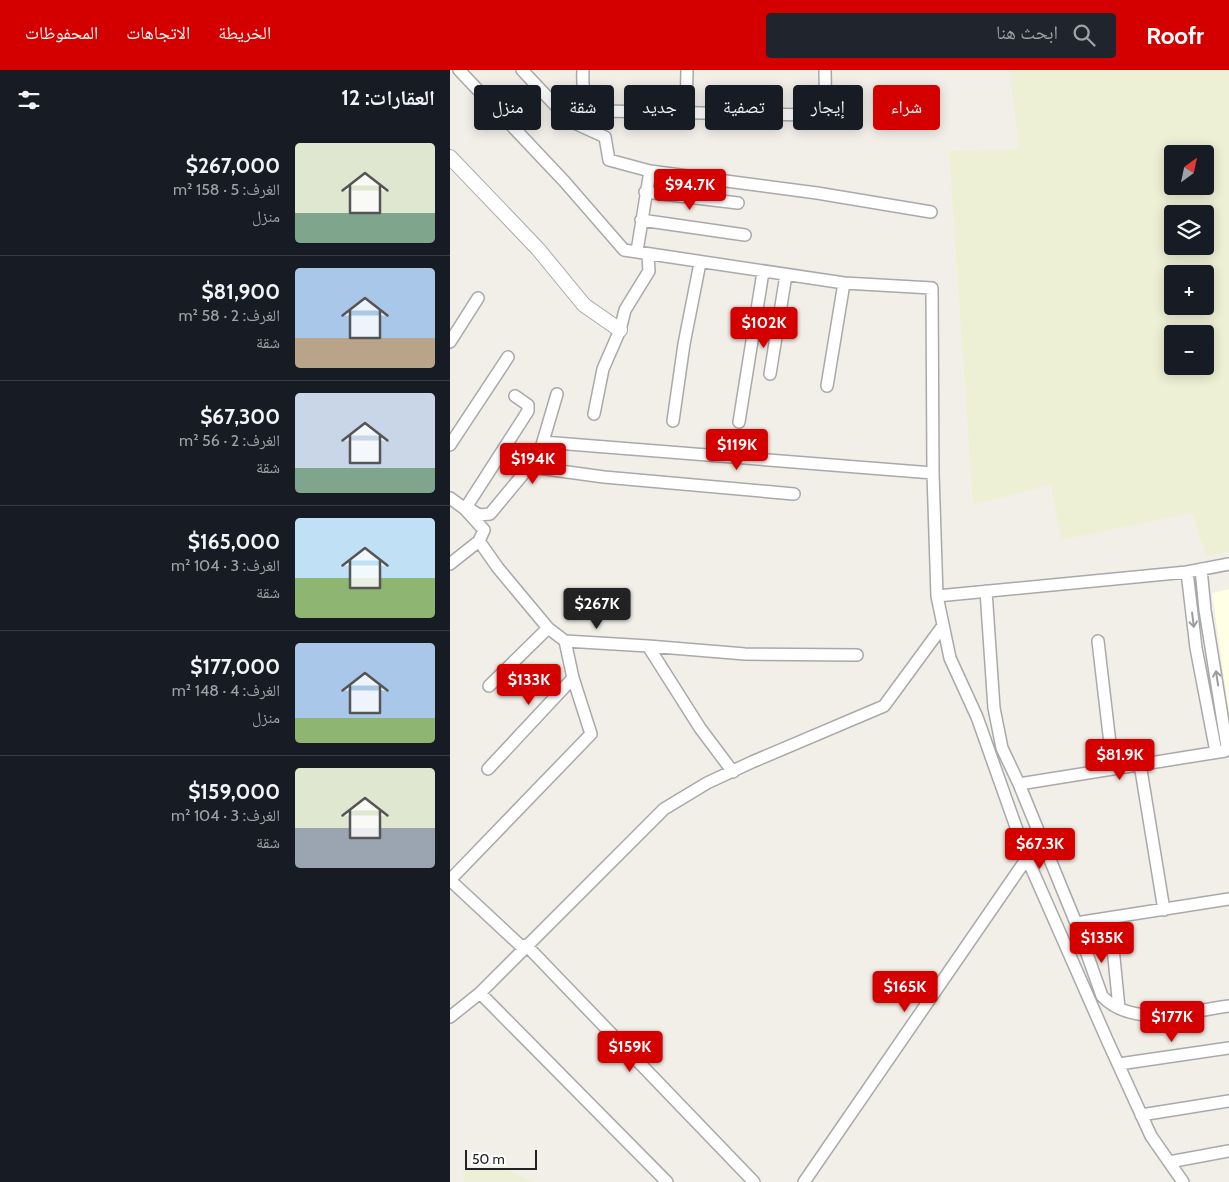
<!DOCTYPE html>
<html lang="ar">
<meta charset="utf-8">
<style>
:root{--surface:#171b24;--page:#20242c;--text:#f1f3f6;--muted:#9ea1a6;--line:#363941;--accent:#d40000}
body{margin:0;font-family:Cabin,"Noto Naskh Arabic",sans-serif;background:var(--page);color:var(--text);direction:rtl;height:100vh;display:flex;flex-direction:column;font-size:19px;white-space:nowrap}
*{box-sizing:border-box;margin:0}
p{font-size:16px;color:var(--muted)}
.icon{flex:none;width:28px;height:28px;fill:none;stroke:currentColor;stroke-width:2;stroke-linecap:round;stroke-linejoin:round}
.map{position:relative;flex:1;overflow:hidden;direction:ltr}
.drawer{display:flex;flex-direction:column;background:var(--surface);width:450px}
.drawer>*{flex:none}
.banner{position:absolute;left:15px;top:15px;width:475px;height:45px;direction:rtl;display:flex;gap:10px}
.needle{width:32px;rotate:33deg}
.tools{position:absolute;left:714px;top:75px;display:grid;gap:10px}
.tools a{display:grid;place-items:center;width:50px;height:50px;border-radius:5px;background:var(--surface);box-shadow:0 2px 12px #0003;font-size:25px}
.scale{position:absolute;left:15px;bottom:12px;width:72px;box-sizing:border-box;padding-left:5px;border:2px solid #222;border-top:0;font-size:14px;line-height:18px;white-space:nowrap;color:#222;-webkit-text-stroke:4px #fff;paint-order:stroke}
.price{position:absolute;translate:-50% -42px;padding:0 11px;border-radius:5px;background:var(--accent);color:#fff;font-size:16px;line-height:32px;filter:drop-shadow(0 1px 2px #0008)}
.price::after{content:'';position:absolute;left:50%;top:30px;width:15px;height:11px;margin-left:-8px;background:inherit;clip-path:polygon(0 0,100% 0,50% 100%)}
.price.selected{background:#222;color:#fff}
ul{padding:0;list-style:none}
li{display:flex;align-items:center;gap:15px;height:125px;padding:0 15px}
li+li{border-top:1px solid var(--line)}
li span{display:grid;place-items:center;flex:none;width:140px;height:100px;border-radius:5px;color:#555}
li>.icon{margin-inline-start:auto}
span .icon{width:60px;height:60px;fill:#fffc;stroke-width:1}
li b{font-size:21px}
h2{display:flex;justify-content:space-between;align-items:center;height:60px;padding:0 15px;font-size:21px}
.pill{padding:0 18px;border-radius:5px;background:var(--surface);box-shadow:0 2px 12px #0003;font-size:18px;line-height:45px}
.pill.selected{background:var(--accent);color:#fff}
header{display:flex;align-items:center;gap:30px;box-sizing:border-box;height:70px;padding:0 25px;background:var(--accent);color:#fff}
header strong{font-size:24px}
nav{display:flex;gap:28px;margin-inline-start:auto;font-size:18px}
.search{width:350px;height:45px;background:var(--page);display:flex;align-items:center;gap:12px;box-sizing:border-box;padding:0 18px;border-radius:5px;color:var(--muted);font-size:19px}
main{display:flex;flex:1;min-height:0}
.map>svg:first-child{display:block}
.education{fill:#ffffe5}
.farmland{fill:#eef0d5;fill-rule:evenodd}
.lines{fill:none;stroke-linecap:round;stroke-linejoin:round}
.minor-casing{stroke:#a9a9a9;stroke-width:14}
.tertiary-casing{stroke:#a9a9a9;stroke-width:16}
.minor{stroke:#fff;stroke-width:11}
.tertiary{stroke:#fff;stroke-width:14}
.oneway{stroke:#9c9c9c}
</style>
<header>
<strong>Roofr</strong>
<div class="search"><svg class="icon" aria-label="search" viewBox="0 0 24 24"><circle cx="10" cy="10" r="6"/><path d="M15 15l6 6"/></svg>ابحث هنا</div>
<nav><a>الخريطة</a><a>الاتجاهات</a><a>المحفوظات</a></nav>
</header>
<main>
<div class="map">
<svg width="779" height="1112" viewBox="0 0 779 1112">
<rect width="100%" height="100%" fill="#f2efe9"/>
<path class="education" d="M779,519V643L762,523Z"/>
<path class="farmland" d="M559,0H779V482L756,486L742,443L611,470L601,415L523,435L499,81L569,79ZM722,84H755V116H722ZM722,144H755V176H722ZM722,204H755V236H722ZM722,264H755V296H722Z
M53,1098L85,1112H14L12,1100Z"/>
<g class="lines">
<defs>
<path id="minor" d="M9,0L114,111L174,180L394,213L482,218L483,403L487,526L500,588L527,647L577,788L658,972L701,1066L733,1112
M72,0L120,51L155,67L159,90L200,101
M133,0C132,19 133,34 153,41L357,45C379,43 375,17 375,0
M236,42L237,0
M120,51L141,34
M195,122L288,133
M191,150L295,165
M187,181L200,101L367,123L481,142
M0,272L28,228
M320,304L336,205
M377,316L394,213
M144,344L153,299L170,260L175,240L199,201L198,185
M223,351L234,274L250,193
M289,352L313,202
M93,372L483,403
M0,375L58,287
M81,397L154,407L344,424
M0,428L15,439L34,460L29,471L48,498L98,558L115,571L198,576L250,658L283,702
M18,438L29,445L40,444L89,385L107,324
M15,439L78,341V335L65,326
M0,494L29,471
M737,502L746,578L766,682
M536,521L544,638L552,678L569,714L626,853L652,926C683,959 740,941 779,936
M487,526L737,502L779,494
M648,571L663,699
M198,576L295,584L407,585
M39,616L98,558
M690,694L714,840
M38,699L123,608L115,571
M569,714L775,681L777,677L755,540L751,499
M0,810L141,664L123,608
M0,810L73,878
M660,848L669,938
M626,853L779,829
M76,875L304,1112
M30,923L217,1112
M0,947L30,923L214,739L257,713L302,692L434,636L492,557
M669,994L779,978
M691,1045L779,1031
M719,1092L779,1081
M354,1112L577,788"/>
<path id="tertiary" d="M0,87L88,179L134,235L170,260"/>
</defs>
<use href="#minor" class="minor-casing"/>
<use href="#tertiary" class="tertiary-casing"/>
<use href="#minor" class="minor"/>
<use href="#tertiary" class="tertiary"/>
</g>
<defs><path id="oneway-shaft" d="M-6 0H5M1.5-3L5.5 0L1.5 3" fill="none" stroke-width="1.6" stroke-linecap="round" stroke-linejoin="round" transform="scale(1.25)"/></defs>
<g class="oneway">
<use href="#oneway-shaft" transform="translate(743 550) rotate(83)"/>
<use href="#oneway-shaft" transform="translate(767 608) rotate(-99)"/>
</g>
</svg>
<div class="tools">
<a><svg class="needle" viewBox="-14 -14 28 28"><path d="M0-13l5 13h-10z" fill="#e53935"/><path d="M0 13l5-13h-10z" fill="#9ea1a6"/></svg></a>
<a><svg class="icon" aria-label="layers" viewBox="0 0 24 24"><path d="M12 4l9 5-9 5-9-5zM3 14l9 5 9-5"/></svg></a>
<a>+</a>
<a>−</a>
</div>
<div class="scale">50 m</div>
<b class="price" style="left:240px;top:141px">$94.7K</b>
<b class="price" style="left:314px;top:279px">$102K</b>
<b class="price" style="left:287px;top:401px">$119K</b>
<b class="price" style="left:83px;top:415px">$194K</b>
<b class="price selected" style="left:147px;top:560px">$267K</b>
<b class="price" style="left:79px;top:636px">$133K</b>
<b class="price" style="left:670px;top:711px">$81.9K</b>
<b class="price" style="left:590px;top:800px">$67.3K</b>
<b class="price" style="left:652px;top:894px">$135K</b>
<b class="price" style="left:455px;top:943px">$165K</b>
<b class="price" style="left:722px;top:973px">$177K</b>
<b class="price" style="left:180px;top:1003px">$159K</b>
<div class="banner">
<a class="pill selected">شراء</a>
<a class="pill">إيجار</a>
<a class="pill">تصفية</a>
<a class="pill">جديد</a>
<a class="pill">شقة</a>
<a class="pill">منزل</a>
</div>
</div>
<section class="drawer">
<h2>العقارات: 12<svg class="icon" aria-label="filters" viewBox="0 0 24 24"><path d="M4 7h16M4 17h16"/><circle cx="9" cy="7" r="2"/><circle cx="15" cy="17" r="2"/></svg></h2>
<ul>
<li><span style="background:linear-gradient(#dfe7d0 70%,#7fa58c 0)"><svg class="icon" aria-label="home" viewBox="0 0 24 24"><path d="M3 11l9-7 9 7M6 9v11h12V9"/></svg></span><div><b>$267,000</b><p>الغرف: 5 · 158 m²</p><p>منزل</p></div></li>
<li><span style="background:linear-gradient(#a9c7e8 70%,#b9a48a 0)"><svg class="icon" aria-label="home" viewBox="0 0 24 24"><path d="M3 11l9-7 9 7M6 9v11h12V9"/></svg></span><div><b>$81,900</b><p>الغرف: 2 · 58 m²</p><p>شقة</p></div></li>
<li><span style="background:linear-gradient(#c9d6e8 75%,#7fa58c 0)"><svg class="icon" aria-label="home" viewBox="0 0 24 24"><path d="M3 11l9-7 9 7M6 9v11h12V9"/></svg></span><div><b>$67,300</b><p>الغرف: 2 · 56 m²</p><p>شقة</p></div></li>
<li><span style="background:linear-gradient(#bfe0f5 60%,#8fb573 0)"><svg class="icon" aria-label="home" viewBox="0 0 24 24"><path d="M3 11l9-7 9 7M6 9v11h12V9"/></svg></span><div><b>$165,000</b><p>الغرف: 3 · 104 m²</p><p>شقة</p></div></li>
<li><span style="background:linear-gradient(#a9c7e8 75%,#8fb573 0)"><svg class="icon" aria-label="home" viewBox="0 0 24 24"><path d="M3 11l9-7 9 7M6 9v11h12V9"/></svg></span><div><b>$177,000</b><p>الغرف: 4 · 148 m²</p><p>منزل</p></div></li>
<li><span style="background:linear-gradient(#dfe7d0 60%,#9aa5b1 0)"><svg class="icon" aria-label="home" viewBox="0 0 24 24"><path d="M3 11l9-7 9 7M6 9v11h12V9"/></svg></span><div><b>$159,000</b><p>الغرف: 3 · 104 m²</p><p>شقة</p></div></li>
</ul>
</section>
</main>
